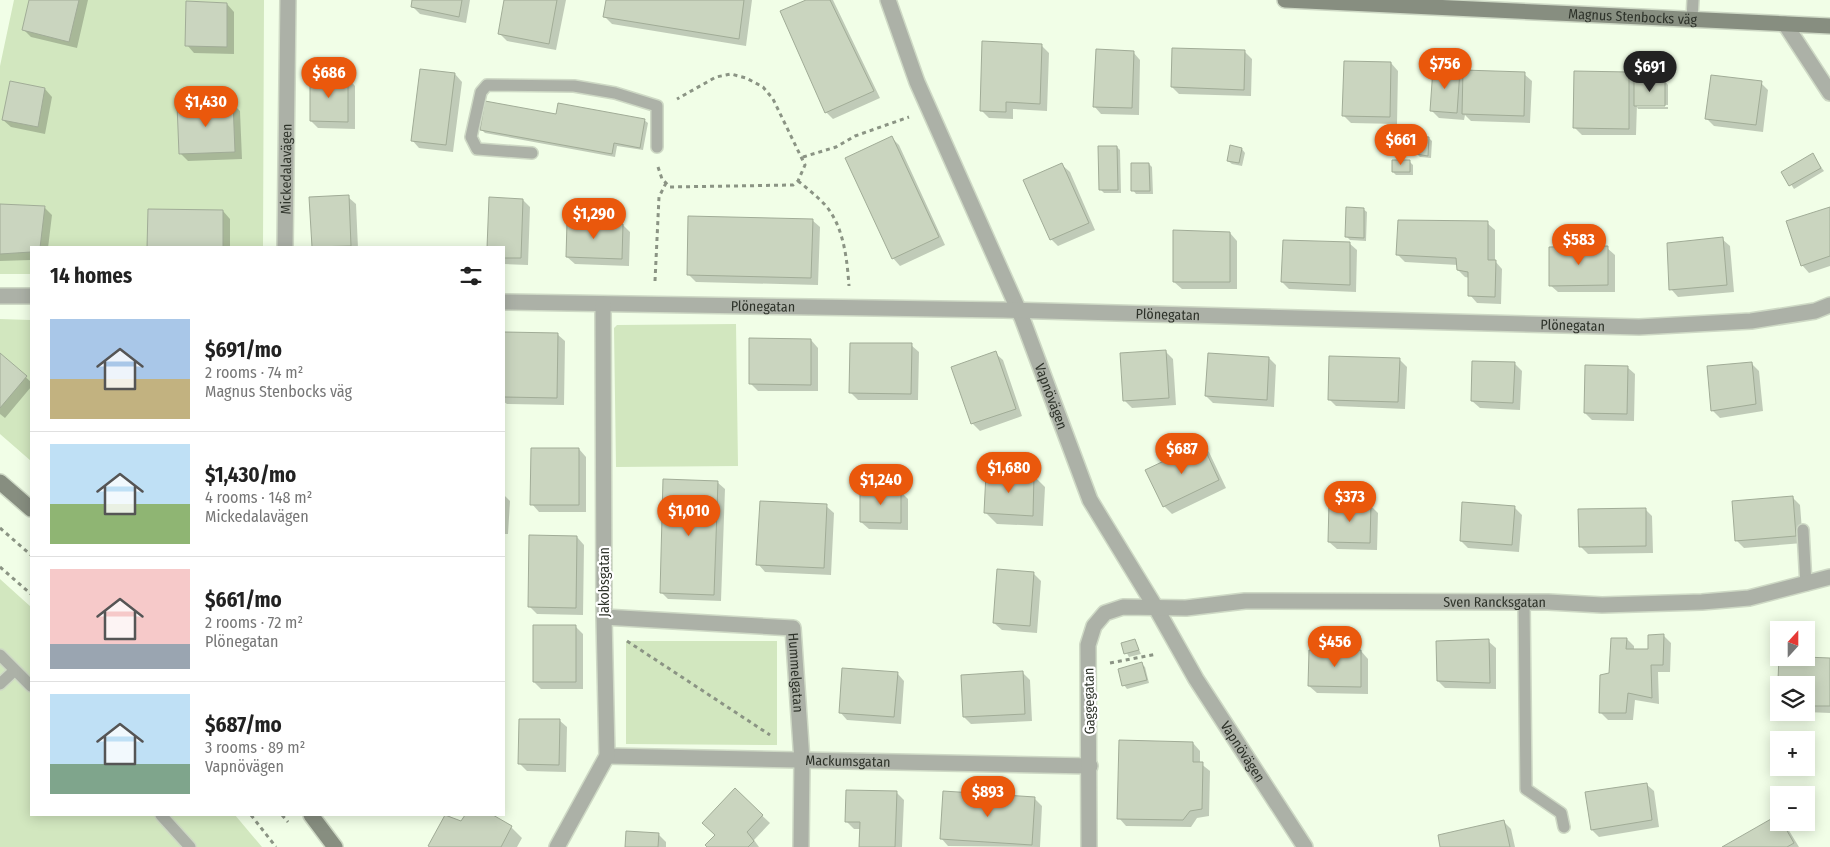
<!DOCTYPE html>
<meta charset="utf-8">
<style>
:root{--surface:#fff;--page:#f6f6f6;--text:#222;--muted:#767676;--line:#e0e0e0;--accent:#ea580c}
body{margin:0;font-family:"Fira Sans Condensed",sans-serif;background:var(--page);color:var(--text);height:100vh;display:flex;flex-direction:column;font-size:19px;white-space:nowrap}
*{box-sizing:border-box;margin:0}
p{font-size:16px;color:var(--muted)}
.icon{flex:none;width:28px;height:28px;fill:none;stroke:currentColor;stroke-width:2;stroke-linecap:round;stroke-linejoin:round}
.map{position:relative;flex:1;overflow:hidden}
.drawer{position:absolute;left:30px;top:246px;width:475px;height:570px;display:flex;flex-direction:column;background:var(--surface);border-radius:0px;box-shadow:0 2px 12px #0003}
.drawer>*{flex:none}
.needle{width:32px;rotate:21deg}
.fabs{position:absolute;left:1770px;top:621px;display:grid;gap:10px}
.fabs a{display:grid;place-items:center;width:45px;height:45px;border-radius:0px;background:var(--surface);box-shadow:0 2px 12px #0003;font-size:25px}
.price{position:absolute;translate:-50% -42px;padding:0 11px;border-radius:18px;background:var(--accent);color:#fff;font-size:16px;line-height:32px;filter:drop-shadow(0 1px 2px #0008)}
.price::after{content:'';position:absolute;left:50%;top:30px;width:15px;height:11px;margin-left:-8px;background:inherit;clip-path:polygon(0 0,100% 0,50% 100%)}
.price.active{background:#222;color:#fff}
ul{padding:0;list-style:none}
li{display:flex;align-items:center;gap:15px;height:125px;padding:0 20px}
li+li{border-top:1px solid var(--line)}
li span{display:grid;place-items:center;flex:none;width:140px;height:100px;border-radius:0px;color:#555}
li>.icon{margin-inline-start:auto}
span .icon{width:60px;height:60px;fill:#fffc;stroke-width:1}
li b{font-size:21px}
h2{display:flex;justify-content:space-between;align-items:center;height:60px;padding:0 20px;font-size:21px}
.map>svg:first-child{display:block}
.green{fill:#d2e7bf}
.shadow{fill:#0003}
.building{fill:#cad5bf;stroke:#a1ac97}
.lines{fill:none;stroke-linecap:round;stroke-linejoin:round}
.lane-casing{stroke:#ced9c5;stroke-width:14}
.street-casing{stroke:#ced9c5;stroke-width:18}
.secondary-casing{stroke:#ced9c5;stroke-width:18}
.path{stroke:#8b9484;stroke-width:3;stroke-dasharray:4 4;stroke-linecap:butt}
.lane{stroke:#acb1a7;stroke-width:11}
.street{stroke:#acb1a7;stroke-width:15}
.secondary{stroke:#878e80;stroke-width:15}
.labels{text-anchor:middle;stroke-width:4.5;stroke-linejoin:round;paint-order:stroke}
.street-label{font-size:14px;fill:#2e332a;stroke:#fff}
</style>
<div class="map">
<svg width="1830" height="847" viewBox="0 0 1830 847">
<rect width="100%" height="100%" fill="#f1fee7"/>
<path class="green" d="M14,0H264L263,247L31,248V274H0V66Z
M0,319L31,320V461L0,434Z
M736,324L738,466L616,467L614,328L617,325Z
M0,579L31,607V815H235L262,847H0Z
M626,641H777V745L626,744Z"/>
<path class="shadow" d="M31,0H88L77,48L31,37L24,30Z
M413,0H470L466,23L420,14L412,6Z
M506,0H566L556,50L507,41L499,33Z
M607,0H752L746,46L612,24L604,16Z
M809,0H833L880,98L833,119L826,112Z
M227,4L234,12V54L194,53L187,45Z
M1042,46L1049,53L1047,111L1013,109V119L989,118L982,111Z
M1133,52L1140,60L1139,115L1101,114L1094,106Z
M1245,52L1252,59L1251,96L1179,94L1172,87Z
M1391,63L1398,71L1397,124L1351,123L1344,116Z
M1460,71L1464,76L1524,74L1532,81L1530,123L1471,121L1465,115L1464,120L1439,118L1432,111Z
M1629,73L1636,81H1665L1668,85V105L1637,104L1636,135H1582L1575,128Z
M455,74L462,82L453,152L419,148L412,140Z
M348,78L355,86V129L318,128L311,121Z
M11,83L45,89L52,97L45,134L11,127L3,120Z
M1761,83L1768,90L1763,132L1714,126L1706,118Z
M232,103L240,111L242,159L188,161L180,153Z
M1637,107H1668V109H1638Z
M557,116L644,120L648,123L643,150L617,146L615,157L485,133L482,130Z
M892,138L899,145L945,245L900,266L893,258Z
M1429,138L1432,141L1431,158L1420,157L1417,154Z
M1117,147L1120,150L1121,193H1104L1100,189Z
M1242,149L1245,153L1242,166L1232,164L1228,161Z
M1812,155L1824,171L1794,189L1783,172Z
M1410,162L1413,165V175H1396L1393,172Z
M1149,164L1152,167L1153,194H1136L1133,190Z
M1062,165L1070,172L1095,230L1058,246L1051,239Z
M348,197L356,204L358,248H314Z
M523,200L530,207L528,265L504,264V248Z
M0,205L45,208L52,215L48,248H31V260L0,261Z
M1363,209L1367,212L1366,241L1350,240L1347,237Z
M1830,209V266L1809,273L1802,265Z
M223,211L230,219V248H148Z
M812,220L820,227L818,285L696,282L689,275Z
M1487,223L1495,230V261L1502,269L1501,304L1477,303L1470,295V278L1465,277L1458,270V265L1405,262L1398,255Z
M623,225L630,232L629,266L575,264L567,257Z
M1230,233L1237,241V289H1182L1174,282Z
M1722,239L1730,246L1734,292L1678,297L1671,289Z
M1349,243L1357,250L1356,292L1289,289L1282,282Z
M1607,248L1615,255V292H1558L1550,285Z
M504,333L557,334L565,341L564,405L507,404L504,402Z
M811,340L818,348V391H758L750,383Z
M911,345L919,352L918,400H858L850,392Z
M1166,352L1173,359L1176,405L1132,408L1124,400Z
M995,353L1003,360L1022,416L980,431L973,424L953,368Z
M0,354L31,382V387L5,418L0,414Z
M1269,358L1276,365L1274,407L1213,403L1206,396Z
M1399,359L1407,367L1405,409L1336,406L1329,399Z
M1514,363L1522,371L1520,410L1480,408L1472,401Z
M1752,364L1759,371L1763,411L1720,418L1712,410Z
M1627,367L1635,374L1634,421L1592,420L1585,413Z
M1201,444L1209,452L1226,488L1172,514L1164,506Z
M579,449L586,457V512H539L532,504Z
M1034,476L1045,487L1043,526L997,524L986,513Z
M717,482L725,489L721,601L668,599L661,592Z
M900,491L908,499V530L869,529L861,522Z
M504,495L510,501L508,534H504Z
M1792,497L1800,505L1803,543L1744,548L1736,540Z
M1370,505L1378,513L1377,550L1337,549L1329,542Z
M826,506L834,513L831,575L765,572L758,564Z
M1514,507L1522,515L1519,552L1468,548L1461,541Z
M1645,509L1652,516L1653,553L1588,554L1580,546Z
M577,537L584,545L583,615L537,614L529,606Z
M1033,573L1041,581L1037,633L1002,630L994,623Z
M576,627L583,634V689H541L534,682Z
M1664,636L1671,643L1670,672H1658L1659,704L1635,700L1633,720H1608L1600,712L1610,674L1627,639L1634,646V650L1649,651Z
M1135,640L1141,654L1129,657L1122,644Z
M1488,641L1496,648V689L1445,688L1438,681Z
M1361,651L1368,659V694L1317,693L1309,686Z
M1830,659V713L1806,712V685Z
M1142,664L1145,667L1149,683L1127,689L1124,685Z
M897,673L904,681L901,724L847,720L840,712Z
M1023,673L1030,680L1032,721L971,724L964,717Z
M559,720L567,727L566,772L527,771L520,764Z
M1193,743L1200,751V763L1210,771L1209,816L1197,818L1191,827L1126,826L1119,818Z
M1646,784L1654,791L1659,827L1599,837L1592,830Z
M735,790L770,823L754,840L759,847H709L716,835Z
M897,793L904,800L902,847H860L861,829H854L846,821Z
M1035,799L1042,806L1040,847L948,846L941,838Z
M447,815L462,823L466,815H491L511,827L522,838L517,847H431L430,846Z
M1778,816L1779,822L1785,824L1799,847H1724Z
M1503,821L1511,829L1515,847H1442Z
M658,834L666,842V847H626Z"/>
<path class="building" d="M29,0H79L69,42L22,30Z
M412,0H462L459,17L411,7Z
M504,0H557L549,44L498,34Z
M606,0H744L739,39L603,17Z
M806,0H830L874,91L825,113L780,11Z
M186,1L227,3V47L185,46Z
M982,41L1042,44L1040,104L1006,102V112L980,111Z
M1172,48L1245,50L1244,90L1171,87Z
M1096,49L1134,51L1132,108L1093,107Z
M1344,61L1391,62L1390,117L1342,116Z
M1433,68L1460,70L1457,113L1430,111Z
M420,69L455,73L446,145L411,141Z
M1463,70L1525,72L1524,116L1462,114Z
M1574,71L1629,72V129L1573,128Z
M1711,75L1762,81L1756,125L1705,119Z
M310,77H348V122L310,121Z
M1634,80H1665V106H1634Z
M10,81L45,88L38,127L2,120Z
M485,101L556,114L558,103L645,119L640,148L614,143L612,154L480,130Z
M233,102L235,152L179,154L177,104Z
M892,136L939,237L892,259L845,158Z
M1417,136L1429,137L1428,156L1416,154Z
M1230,145L1242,148L1239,163L1227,161Z
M1098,146H1117L1118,190H1099Z
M1813,153L1821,168L1789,186L1781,172Z
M1392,160H1410V172H1392Z
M1062,163L1089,223L1050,240L1023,180Z
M1131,163H1149L1150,191H1131Z
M349,195L351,246L312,247L309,197Z
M489,197L523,199L521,258H504V248H487Z
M0,204L45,206L40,248H31V252L0,254Z
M1346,207L1364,208V238L1345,237Z
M1830,207V256L1801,266L1786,221Z
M148,209L223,210V248H147Z
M688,216L813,219L811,278L687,275Z
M1398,220L1488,221V260H1496L1495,297L1468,296V272L1457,270L1456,258L1396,255Z
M567,222L623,224L622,259L566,257Z
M1173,230L1230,232V282H1173Z
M1723,237L1727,285L1669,290L1667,243Z
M1283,240L1350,242V285L1281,282Z
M1608,246V285L1549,286V247Z
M504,332L558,333L557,398L504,397Z
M749,338L811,339V385L749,384Z
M850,343H912L911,394L849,393Z
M1166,350L1169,398L1123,401L1120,353Z
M996,351L1016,409L971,424L951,367Z
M0,353L27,376L0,408Z
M1208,353L1269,357L1267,400L1205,396Z
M1329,356L1400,358L1398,402L1328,400Z
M1472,361L1515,362L1513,403L1471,401Z
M1752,362L1756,404L1711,411L1707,366Z
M1585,365L1628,366L1627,414L1584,413Z
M1202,443L1219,480L1163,507L1145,470Z
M531,448H579V505H530Z
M986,473L1034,475L1033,516L984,513Z
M663,479L718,481L714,595L660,593Z
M860,490H901V523L860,522Z
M1793,496L1796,536L1735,541L1732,501Z
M760,501L827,504L824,568L756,565Z
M1462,502L1515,506L1512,545L1460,541Z
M1329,503L1371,504L1370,543L1328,542Z
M1646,508V546L1579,547L1578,509Z
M529,535L577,536L576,608L528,607Z
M997,569L1034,572L1030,626L993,623Z
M533,625H576V682H533Z
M1664,634L1663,665H1651L1652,698L1628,693L1626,713H1599L1600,675L1609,673L1611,638H1627L1626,649H1648V635Z
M1135,639L1139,650L1124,654L1121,643Z
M1489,639L1490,683L1437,681L1436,641Z
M1309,650H1361V687L1308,686Z
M1779,656L1830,658V706H1806V685H1779V705L1777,704Z
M1142,662L1147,680L1122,686L1118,669Z
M842,668L898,672L894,717L839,713Z
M1023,671L1025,714L963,717L961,675Z
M519,719H560L559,765L518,764Z
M1119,740L1193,742V762H1203L1202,809L1190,811L1183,820L1117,819Z
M1647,783L1652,820L1591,830L1585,792Z
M735,788L763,815L747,832L754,841L748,847H707L705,845L715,835L702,823Z
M846,790L897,791L895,847H859L860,822H845Z
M943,791L1035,797L1032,845L940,839Z
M445,815L461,821L465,815H493L512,826L501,847H430L428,846Z
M1778,815L1779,822H1782L1794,843L1787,847H1722Z
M1504,820L1510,847H1440L1438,835Z
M626,831L659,833L658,847H625Z"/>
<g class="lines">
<defs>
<path id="lane" d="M1692,19L1693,0
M532,153L477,149L471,137L481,92L487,85L574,86L615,93L657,106V147
M1803,530L1806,585
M1524,602L1526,789L1561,813L1564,827
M0,655L31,686
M0,684L15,670
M161,815L190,847"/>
<g id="street">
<path id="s1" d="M888,0L917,82L1022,318L1090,500L1156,608L1196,679L1305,847"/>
<path d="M1785,24L1830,93"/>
<path id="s2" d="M285,248L288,0"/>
<path d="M0,296H31"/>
<path id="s3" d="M504,302L1003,310L1639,327L1751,321L1815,311L1830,305"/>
<path id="s4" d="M604,617L793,628L802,761L801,847"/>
<path id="s5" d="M607,756L1090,766"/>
<path d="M557,847L607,756L604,617L603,304"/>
<path id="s6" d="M1089,847L1088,645L1094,626L1105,613L1123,607L1186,608L1245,601L1548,602L1602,605L1702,602L1749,598L1830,577"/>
</g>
<g id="secondary">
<path id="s7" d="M1285,0L1830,26"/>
<path d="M0,482L31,509"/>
<path d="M311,815L335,847"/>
</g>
</defs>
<use href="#lane" class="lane-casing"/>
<use href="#street" class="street-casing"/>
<use href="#secondary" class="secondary-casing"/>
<path class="path" d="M803,157L836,147L855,136L909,117
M658,167L662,179L670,187L793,185L798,181L805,165L773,99L763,87L746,78L731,74L716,77L677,99
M798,181C808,189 819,198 827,207C844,229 847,259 849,286
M655,281L659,197L666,183
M0,528L31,555
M0,567L31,594
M627,641L770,735
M1110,663L1157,654
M251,815L276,847
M282,815L288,822"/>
<use href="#lane" class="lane"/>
<use href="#street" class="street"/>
<use href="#secondary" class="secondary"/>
</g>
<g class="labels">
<g class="street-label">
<text dy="5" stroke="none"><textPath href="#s7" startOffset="348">Magnus Stenbocks väg</textPath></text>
<text dy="5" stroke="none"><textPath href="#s2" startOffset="79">Mickedalavägen</textPath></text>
<text dy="5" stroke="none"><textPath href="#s3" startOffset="259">Plönegatan</textPath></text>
<text dy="5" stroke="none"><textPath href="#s3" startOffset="664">Plönegatan</textPath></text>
<text dy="5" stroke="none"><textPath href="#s3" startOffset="1069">Plönegatan</textPath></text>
<text dy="5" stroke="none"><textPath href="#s1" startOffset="429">Vapnövägen</textPath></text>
<text transform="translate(604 582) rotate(-90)" y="5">Jakobsgatan</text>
<text dy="5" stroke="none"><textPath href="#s6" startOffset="630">Sven Rancksgatan</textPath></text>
<text dy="5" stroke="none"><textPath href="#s4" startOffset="234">Hummelgatan</textPath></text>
<text transform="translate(1089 701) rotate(-91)" y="5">Gaggegatan</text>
<text dy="5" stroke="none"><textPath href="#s1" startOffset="834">Vapnövägen</textPath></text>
<text dy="5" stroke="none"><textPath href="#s5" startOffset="241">Mackumsgatan</textPath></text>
</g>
</g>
</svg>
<div class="fabs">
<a><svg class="needle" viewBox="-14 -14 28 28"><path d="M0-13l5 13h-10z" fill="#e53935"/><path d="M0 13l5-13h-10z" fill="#767676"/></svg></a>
<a><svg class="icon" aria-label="layers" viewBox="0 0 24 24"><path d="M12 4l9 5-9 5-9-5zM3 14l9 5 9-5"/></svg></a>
<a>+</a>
<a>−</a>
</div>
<b class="price" style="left:1445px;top:90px">$756</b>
<b class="price active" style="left:1650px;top:93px">$691</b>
<b class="price" style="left:329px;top:99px">$686</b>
<b class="price" style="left:206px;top:128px">$1,430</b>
<b class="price" style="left:1401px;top:166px">$661</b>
<b class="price" style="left:594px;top:240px">$1,290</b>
<b class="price" style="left:1579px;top:266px">$583</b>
<b class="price" style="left:1182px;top:475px">$687</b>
<b class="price" style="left:1009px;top:494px">$1,680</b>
<b class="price" style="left:881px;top:506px">$1,240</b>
<b class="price" style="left:1350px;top:523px">$373</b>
<b class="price" style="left:689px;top:537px">$1,010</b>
<b class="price" style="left:1335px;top:668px">$456</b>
<b class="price" style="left:988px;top:818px">$893</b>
<section class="drawer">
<h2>14 homes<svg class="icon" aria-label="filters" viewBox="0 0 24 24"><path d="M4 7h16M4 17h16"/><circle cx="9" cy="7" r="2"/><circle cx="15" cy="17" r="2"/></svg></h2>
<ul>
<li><span style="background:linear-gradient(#a9c7e8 60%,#c2b280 0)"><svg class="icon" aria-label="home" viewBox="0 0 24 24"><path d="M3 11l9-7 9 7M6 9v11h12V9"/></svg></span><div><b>$691/mo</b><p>2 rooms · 74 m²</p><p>Magnus Stenbocks väg</p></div></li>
<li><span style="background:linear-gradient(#bfe0f5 60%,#8fb573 0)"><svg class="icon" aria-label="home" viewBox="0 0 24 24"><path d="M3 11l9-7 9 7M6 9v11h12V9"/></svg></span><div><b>$1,430/mo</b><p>4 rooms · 148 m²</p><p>Mickedalavägen</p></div></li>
<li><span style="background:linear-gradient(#f6c9c9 75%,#9aa5b1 0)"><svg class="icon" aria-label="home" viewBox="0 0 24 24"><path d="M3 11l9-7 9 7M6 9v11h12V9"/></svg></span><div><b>$661/mo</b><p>2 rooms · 72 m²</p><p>Plönegatan</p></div></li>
<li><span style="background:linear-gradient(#bfe0f5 70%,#7fa58c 0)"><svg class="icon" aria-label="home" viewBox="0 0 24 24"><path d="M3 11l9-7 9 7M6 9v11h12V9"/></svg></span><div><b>$687/mo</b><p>3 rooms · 89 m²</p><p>Vapnövägen</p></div></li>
</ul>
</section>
</div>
